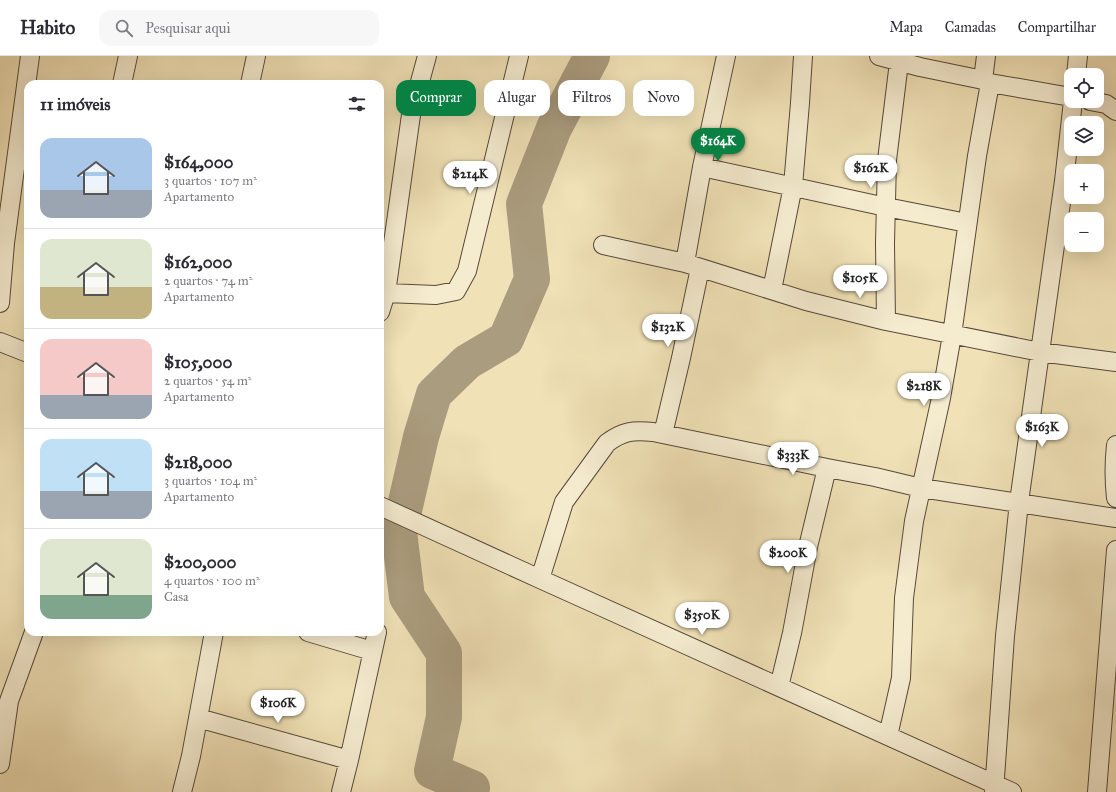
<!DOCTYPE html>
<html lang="pt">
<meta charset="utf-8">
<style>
:root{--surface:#fff;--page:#f7f7f7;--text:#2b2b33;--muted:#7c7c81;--line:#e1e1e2;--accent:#0b8043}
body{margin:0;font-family:"IM FELL Great Primer",serif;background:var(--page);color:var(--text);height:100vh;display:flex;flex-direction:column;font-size:15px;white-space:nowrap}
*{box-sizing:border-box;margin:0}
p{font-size:13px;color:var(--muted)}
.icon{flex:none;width:22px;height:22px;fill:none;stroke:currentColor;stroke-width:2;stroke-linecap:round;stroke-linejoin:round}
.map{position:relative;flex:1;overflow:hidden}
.panel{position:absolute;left:24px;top:24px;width:360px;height:556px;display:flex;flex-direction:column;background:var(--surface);border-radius:12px;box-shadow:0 4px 16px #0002}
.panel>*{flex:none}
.banner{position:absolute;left:396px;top:24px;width:380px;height:36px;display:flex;gap:8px}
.fabs{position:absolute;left:1064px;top:12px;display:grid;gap:8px}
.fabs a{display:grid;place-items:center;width:40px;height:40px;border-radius:8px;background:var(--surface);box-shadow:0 4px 16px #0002;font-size:20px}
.price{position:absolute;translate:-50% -34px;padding:0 9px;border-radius:14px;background:#fff;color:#222;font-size:13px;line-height:26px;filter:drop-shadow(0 1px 2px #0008)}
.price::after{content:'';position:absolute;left:50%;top:24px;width:12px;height:9px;margin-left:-6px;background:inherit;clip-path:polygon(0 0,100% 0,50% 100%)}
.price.current{background:var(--accent);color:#fff}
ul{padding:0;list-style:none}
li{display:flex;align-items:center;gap:12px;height:100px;padding:0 16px}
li+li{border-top:1px solid var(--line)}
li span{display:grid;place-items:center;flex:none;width:112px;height:80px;border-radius:12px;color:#555}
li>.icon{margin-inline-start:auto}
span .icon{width:48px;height:48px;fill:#fffc;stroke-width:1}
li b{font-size:17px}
h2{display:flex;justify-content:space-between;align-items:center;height:48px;padding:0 16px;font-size:17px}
.pill{padding:0 14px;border-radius:12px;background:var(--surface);box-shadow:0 4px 16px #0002;font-size:14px;line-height:36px}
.pill.current{background:var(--accent);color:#fff}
header{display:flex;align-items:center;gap:24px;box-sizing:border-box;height:56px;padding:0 20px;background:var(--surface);border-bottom:1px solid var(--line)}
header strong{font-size:19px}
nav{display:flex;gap:22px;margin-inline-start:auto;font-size:14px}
.search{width:280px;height:36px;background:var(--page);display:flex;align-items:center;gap:10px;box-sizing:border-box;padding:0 14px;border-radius:12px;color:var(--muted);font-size:15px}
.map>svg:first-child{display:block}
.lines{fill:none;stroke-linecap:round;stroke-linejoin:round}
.river{stroke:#aa9c7e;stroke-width:36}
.minor-casing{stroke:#56493a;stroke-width:20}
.minor{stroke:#f5ecd0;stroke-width:18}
</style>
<header>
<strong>Habito</strong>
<div class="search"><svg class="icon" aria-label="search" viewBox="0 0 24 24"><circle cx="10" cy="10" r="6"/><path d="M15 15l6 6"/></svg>Pesquisar aqui</div>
<nav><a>Mapa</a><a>Camadas</a><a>Compartilhar</a></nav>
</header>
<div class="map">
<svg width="1116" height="736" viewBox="0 0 1116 736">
<rect width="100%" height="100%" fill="#f0e1b6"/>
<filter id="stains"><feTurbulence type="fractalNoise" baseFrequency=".005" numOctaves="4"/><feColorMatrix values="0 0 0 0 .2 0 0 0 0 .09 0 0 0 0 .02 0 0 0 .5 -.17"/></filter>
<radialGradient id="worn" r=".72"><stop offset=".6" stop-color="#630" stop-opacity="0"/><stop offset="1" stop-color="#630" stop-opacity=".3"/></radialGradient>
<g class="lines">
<path class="river" d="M469,736L472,732L432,715L444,661V597L407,541L399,476L421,381L434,338L467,306L506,283L532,223L524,148L554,72L592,0"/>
<defs>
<path id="minor" d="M879,0L920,11L983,24L990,27L1071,41
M1076,19L1078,0
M983,24L986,0
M122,28L128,0
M250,28L256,0
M1090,45L1106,48L1116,55
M702,111L886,151L967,167
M603,189L685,207L806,245L886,265L1040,296L1116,306
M685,207L702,111L726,0
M772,234L793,130L800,47L803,0
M386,237L436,239L456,235L467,215L519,0
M0,247L5,187L30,0
M380,256L386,237L411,59L427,0
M886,265L885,187L887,104L899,6V0
M0,286L28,297
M663,378L681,302L700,212
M1116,389C1114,407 1114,424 1116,442
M380,450L540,523L1012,736
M540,523L564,446L607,387C623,375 633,374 653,376L827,412L875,421L921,432L1116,462
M308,576L372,595
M779,631L792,577L808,491L827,412
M198,662L349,704
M888,680L901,622L904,542L914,465L941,342L952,279L977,100L990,27
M0,708L9,645L34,576
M182,736L191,700L214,576
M341,736L349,704L377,576
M994,736L1005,580L1019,446L1064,125L1073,45
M1097,736L1116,494"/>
</defs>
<use href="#minor" class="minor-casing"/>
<use href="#minor" class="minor"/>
</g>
<rect width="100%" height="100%" filter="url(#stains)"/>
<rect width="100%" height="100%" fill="url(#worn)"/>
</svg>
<div class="fabs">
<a><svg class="icon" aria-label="locate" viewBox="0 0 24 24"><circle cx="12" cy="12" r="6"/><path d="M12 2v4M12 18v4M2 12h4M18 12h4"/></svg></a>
<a><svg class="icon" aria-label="layers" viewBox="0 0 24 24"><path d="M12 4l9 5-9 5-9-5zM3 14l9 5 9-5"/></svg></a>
<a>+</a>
<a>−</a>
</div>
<b class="price current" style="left:718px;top:106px">$164K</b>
<b class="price" style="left:871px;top:133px">$162K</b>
<b class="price" style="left:470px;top:139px">$214K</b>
<b class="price" style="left:860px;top:243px">$105K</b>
<b class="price" style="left:668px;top:292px">$132K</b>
<b class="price" style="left:924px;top:351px">$218K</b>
<b class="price" style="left:1042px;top:392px">$163K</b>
<b class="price" style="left:793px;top:420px">$333K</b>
<b class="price" style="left:788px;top:518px">$200K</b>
<b class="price" style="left:702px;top:580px">$350K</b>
<b class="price" style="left:278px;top:668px">$106K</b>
<div class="banner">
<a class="pill current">Comprar</a>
<a class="pill">Alugar</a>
<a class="pill">Filtros</a>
<a class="pill">Novo</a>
</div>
<section class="panel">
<h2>11 imóveis<svg class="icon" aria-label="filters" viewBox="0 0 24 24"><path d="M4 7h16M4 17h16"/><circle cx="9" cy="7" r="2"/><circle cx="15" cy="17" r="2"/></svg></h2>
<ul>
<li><span style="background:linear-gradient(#a9c7e8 65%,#9aa5b1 0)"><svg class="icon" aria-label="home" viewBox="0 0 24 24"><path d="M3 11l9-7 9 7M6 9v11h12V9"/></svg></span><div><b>$164,000</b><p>3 quartos · 107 m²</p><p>Apartamento</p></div></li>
<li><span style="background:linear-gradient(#dfe7d0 60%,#c2b280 0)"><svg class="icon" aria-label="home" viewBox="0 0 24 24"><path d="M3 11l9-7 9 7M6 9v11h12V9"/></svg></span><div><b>$162,000</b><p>2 quartos · 74 m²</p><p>Apartamento</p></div></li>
<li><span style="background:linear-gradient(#f6c9c9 70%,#9aa5b1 0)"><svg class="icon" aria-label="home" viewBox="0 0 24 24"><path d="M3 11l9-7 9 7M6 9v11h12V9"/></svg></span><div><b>$105,000</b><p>2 quartos · 54 m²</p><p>Apartamento</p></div></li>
<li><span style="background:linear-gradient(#bfe0f5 65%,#9aa5b1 0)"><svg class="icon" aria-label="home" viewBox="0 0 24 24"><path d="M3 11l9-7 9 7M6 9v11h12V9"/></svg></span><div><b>$218,000</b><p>3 quartos · 104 m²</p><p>Apartamento</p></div></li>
<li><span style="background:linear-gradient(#dfe7d0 70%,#7fa58c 0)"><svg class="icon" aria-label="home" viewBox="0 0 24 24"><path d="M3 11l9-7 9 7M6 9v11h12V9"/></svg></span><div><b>$200,000</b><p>4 quartos · 100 m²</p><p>Casa</p></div></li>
</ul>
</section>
</div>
